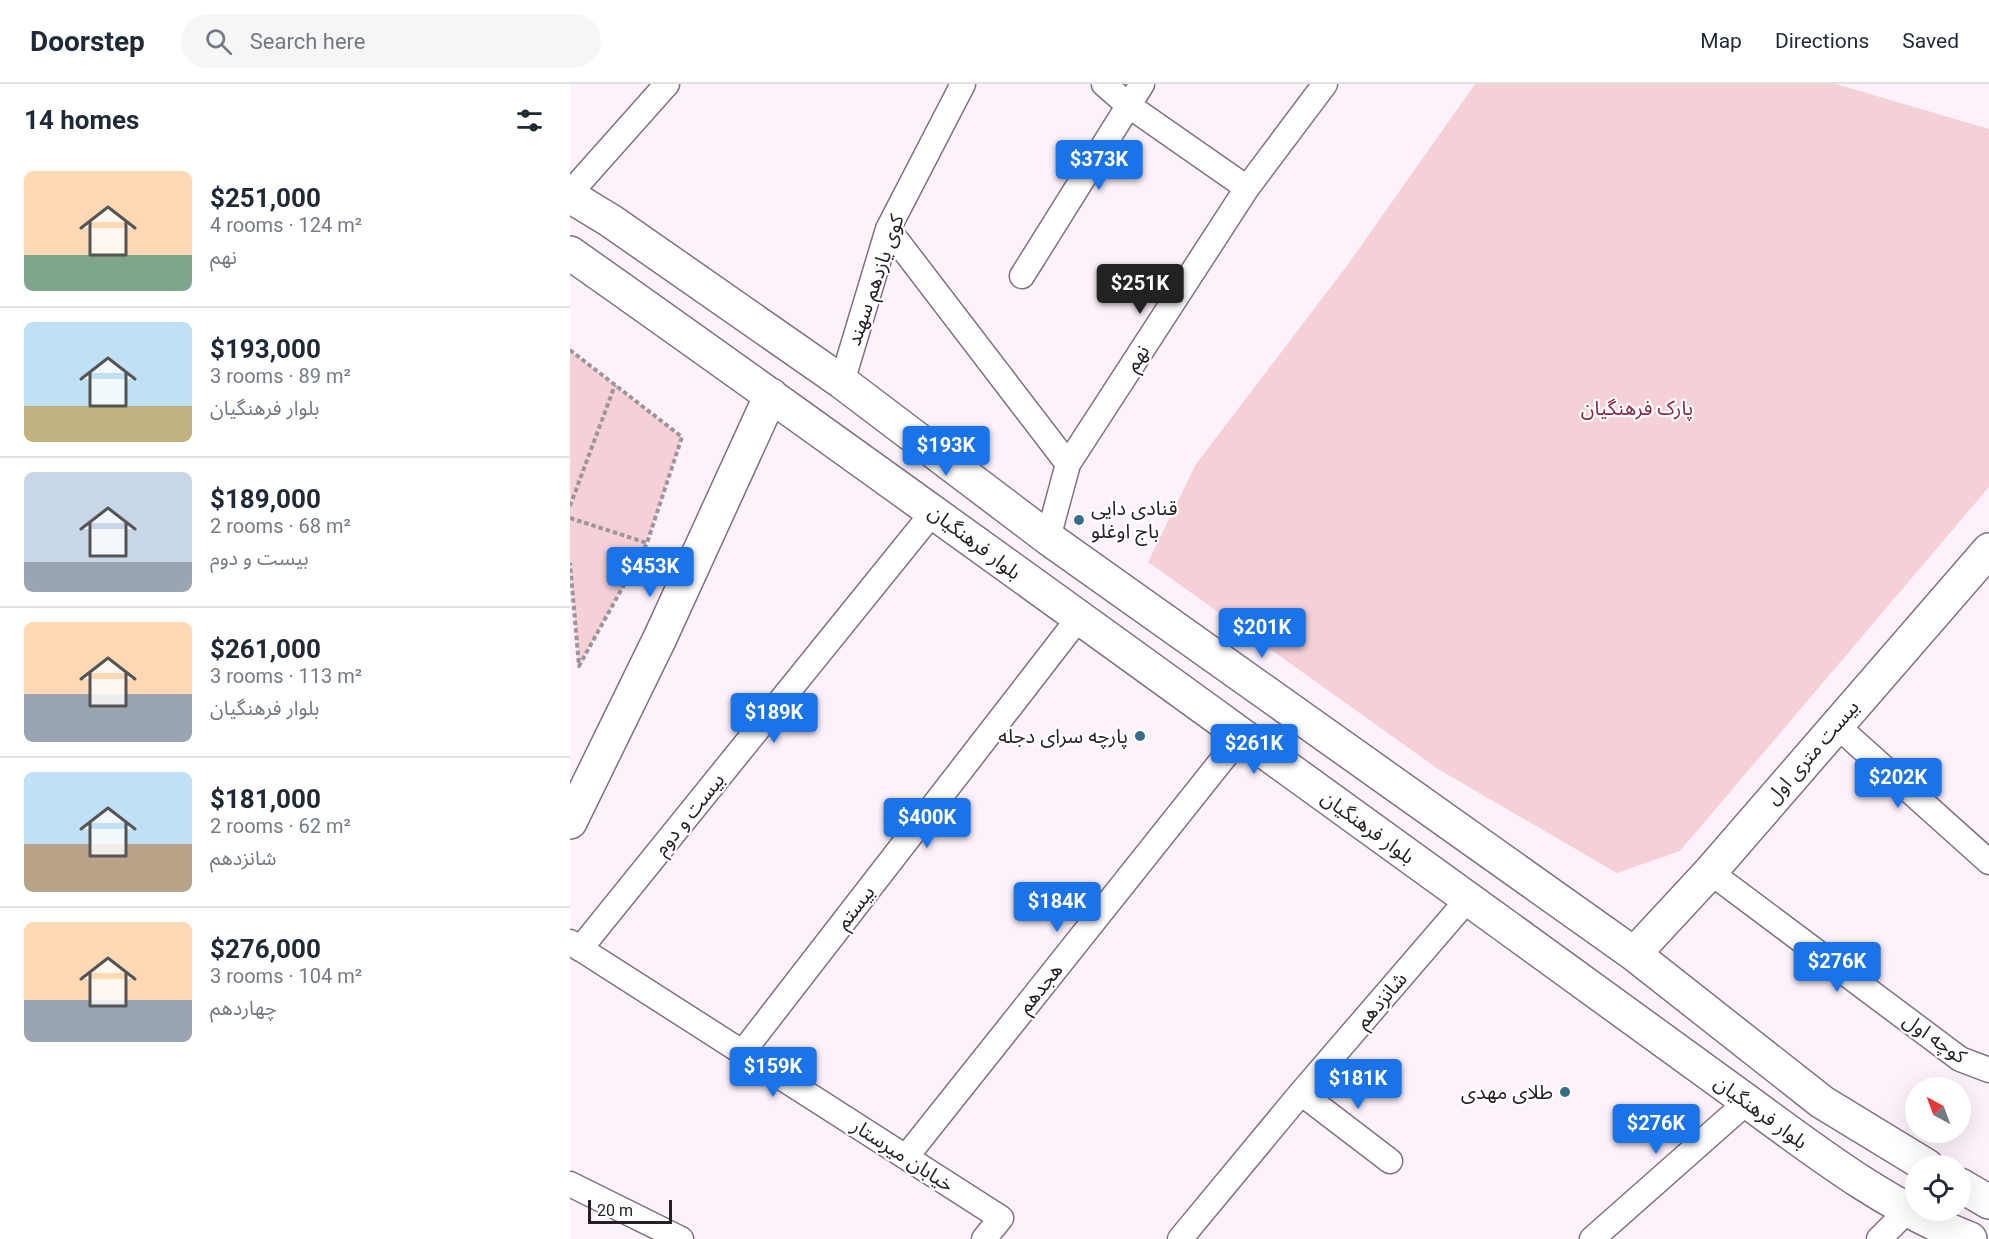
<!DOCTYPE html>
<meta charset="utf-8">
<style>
:root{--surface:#fff;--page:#f6f6f7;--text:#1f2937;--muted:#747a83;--line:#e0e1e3;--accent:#1a73e8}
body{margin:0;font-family:Roboto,"Noto Sans Arabic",sans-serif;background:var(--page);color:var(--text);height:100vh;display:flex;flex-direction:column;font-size:22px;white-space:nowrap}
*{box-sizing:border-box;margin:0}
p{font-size:20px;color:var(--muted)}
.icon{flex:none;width:33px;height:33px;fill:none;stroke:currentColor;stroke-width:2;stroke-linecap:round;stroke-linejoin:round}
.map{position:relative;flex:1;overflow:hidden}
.sheet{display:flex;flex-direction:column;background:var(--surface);width:570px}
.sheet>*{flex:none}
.needle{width:39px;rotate:319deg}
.buttons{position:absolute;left:1335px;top:993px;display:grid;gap:12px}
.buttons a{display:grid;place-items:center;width:66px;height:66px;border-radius:50%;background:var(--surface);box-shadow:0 6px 24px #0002;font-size:30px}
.scale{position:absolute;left:18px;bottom:15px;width:84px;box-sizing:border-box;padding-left:6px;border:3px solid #262026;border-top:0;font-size:16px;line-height:21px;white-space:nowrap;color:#262026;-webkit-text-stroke:4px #fff;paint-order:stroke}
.price{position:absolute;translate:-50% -51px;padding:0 14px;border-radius:6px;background:var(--accent);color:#fff;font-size:20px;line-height:39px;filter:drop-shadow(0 2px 3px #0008)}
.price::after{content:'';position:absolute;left:50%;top:36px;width:18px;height:14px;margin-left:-9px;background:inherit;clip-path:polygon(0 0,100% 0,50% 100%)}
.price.selected{background:#222;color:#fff}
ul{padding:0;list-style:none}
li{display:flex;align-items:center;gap:18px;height:150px;padding:0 24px}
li+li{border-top:2px solid var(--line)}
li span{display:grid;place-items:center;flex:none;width:168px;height:120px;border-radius:9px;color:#555}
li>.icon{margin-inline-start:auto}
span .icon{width:72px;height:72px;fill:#fffc;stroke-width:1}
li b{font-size:26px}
h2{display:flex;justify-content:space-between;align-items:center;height:72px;padding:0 24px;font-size:26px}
header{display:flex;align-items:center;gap:36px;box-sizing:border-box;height:84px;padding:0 30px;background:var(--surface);border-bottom:2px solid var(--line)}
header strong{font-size:28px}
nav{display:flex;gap:33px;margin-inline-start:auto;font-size:21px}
.search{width:420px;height:54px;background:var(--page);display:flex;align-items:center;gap:15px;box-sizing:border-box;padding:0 21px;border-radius:33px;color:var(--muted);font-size:22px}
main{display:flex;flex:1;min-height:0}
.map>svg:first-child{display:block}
.green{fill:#f5d1d7}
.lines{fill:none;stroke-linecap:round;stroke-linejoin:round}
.street-casing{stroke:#827180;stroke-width:27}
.secondary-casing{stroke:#827180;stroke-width:36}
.path{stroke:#9d949c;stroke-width:4;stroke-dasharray:4.5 3;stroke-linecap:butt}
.street{stroke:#fff;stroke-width:24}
.secondary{stroke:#fff;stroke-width:33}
.poi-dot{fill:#366c87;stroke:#fff;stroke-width:2}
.labels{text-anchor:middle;stroke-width:4.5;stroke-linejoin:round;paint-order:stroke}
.street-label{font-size:20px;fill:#262026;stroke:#fff}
.park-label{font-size:20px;fill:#892644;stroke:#fff}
.poi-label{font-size:20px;fill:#262026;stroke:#fff;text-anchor:end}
</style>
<header>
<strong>Doorstep</strong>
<div class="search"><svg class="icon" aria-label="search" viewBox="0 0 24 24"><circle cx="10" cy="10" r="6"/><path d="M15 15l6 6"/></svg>Search here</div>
<nav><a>Map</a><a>Directions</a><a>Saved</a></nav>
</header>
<main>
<section class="sheet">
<h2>14 homes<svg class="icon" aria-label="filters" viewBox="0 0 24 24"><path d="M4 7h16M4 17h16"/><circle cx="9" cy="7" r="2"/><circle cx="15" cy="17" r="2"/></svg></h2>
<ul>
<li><span style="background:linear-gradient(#ffd9b3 70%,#7fa58c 0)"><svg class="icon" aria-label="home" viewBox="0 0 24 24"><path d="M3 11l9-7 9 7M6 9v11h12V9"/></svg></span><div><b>$251,000</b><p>4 rooms · 124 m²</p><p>نهم</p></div></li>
<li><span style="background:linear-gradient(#bfe0f5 70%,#c2b280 0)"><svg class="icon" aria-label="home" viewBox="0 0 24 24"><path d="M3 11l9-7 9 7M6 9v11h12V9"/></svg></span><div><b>$193,000</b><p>3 rooms · 89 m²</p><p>بلوار فرهنگیان</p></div></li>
<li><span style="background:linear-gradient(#c9d6e8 75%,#9aa5b1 0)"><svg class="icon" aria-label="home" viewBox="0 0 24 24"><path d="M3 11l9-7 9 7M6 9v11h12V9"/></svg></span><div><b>$189,000</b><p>2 rooms · 68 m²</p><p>بیست و دوم</p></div></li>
<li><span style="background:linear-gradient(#ffd9b3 60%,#9aa5b1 0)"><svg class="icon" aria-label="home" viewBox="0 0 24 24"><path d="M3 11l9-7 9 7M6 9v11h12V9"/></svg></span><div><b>$261,000</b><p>3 rooms · 113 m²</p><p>بلوار فرهنگیان</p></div></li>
<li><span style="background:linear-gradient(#bfe0f5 60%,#b9a48a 0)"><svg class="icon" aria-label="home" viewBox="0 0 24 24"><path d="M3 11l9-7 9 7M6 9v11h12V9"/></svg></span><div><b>$181,000</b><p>2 rooms · 62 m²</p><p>شانزدهم</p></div></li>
<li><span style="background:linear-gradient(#ffd9b3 65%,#9aa5b1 0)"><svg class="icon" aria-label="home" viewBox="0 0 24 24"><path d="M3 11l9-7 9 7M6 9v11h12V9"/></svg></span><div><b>$276,000</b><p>3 rooms · 104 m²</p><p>چهاردهم</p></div></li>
</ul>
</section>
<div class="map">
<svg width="1419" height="1155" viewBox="0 0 1419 1155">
<rect width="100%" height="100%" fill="#fdf2fc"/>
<path class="green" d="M905,0H1266L1419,45V403L1110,767L1047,789L868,685L578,478L626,380L776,183Z
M0,266L112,353L77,459L9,582L0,479Z"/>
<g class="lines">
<defs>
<path id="street" d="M534,0L558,21L677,104
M0,109L97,0
M318,145L498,380
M452,192L572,0
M272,298L318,145L393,0
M478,454L498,380L677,104L755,0
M1265,640L1419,778
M1140,788L1390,975L1419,986
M0,858L431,1134L414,1155
M10,865L364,427
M172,969L508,535
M731,1009L820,1077
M336,1073L672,651
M0,1100L111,1155
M610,1155L731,1009L898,815
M1022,1155L1177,1018
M1309,1155L1338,1126"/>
<path id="secondary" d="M0,112L41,137L272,298L478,454L1064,870L1252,1018L1357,1082
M0,169C315,391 625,618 937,843C1016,901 1095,958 1174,1015C1245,1067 1317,1123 1400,1155
M0,738L90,554L201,311
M1064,870L1140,788L1419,466
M1390,1101L1419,1118"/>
</defs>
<use href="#street" class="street-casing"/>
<use href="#secondary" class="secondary-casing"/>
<path class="path" d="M0,266L112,353L77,459
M0,422L45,301
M0,434L77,459L9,582L0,479"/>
<use href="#street" class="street"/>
<use href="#secondary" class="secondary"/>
</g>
<g class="poi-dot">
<circle cx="509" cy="436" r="6"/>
<circle cx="570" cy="652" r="6"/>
<circle cx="995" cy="1008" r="6"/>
</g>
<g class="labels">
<g class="street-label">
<text transform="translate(305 196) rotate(-71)" y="7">کوی یازدهم سهند</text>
<text transform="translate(567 274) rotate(-57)" y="7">نهم</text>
<text transform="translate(405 458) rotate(37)" y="7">بلوار فرهنگیان</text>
<text transform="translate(1242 668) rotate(-49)" y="7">بیست متری اول</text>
<text transform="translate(119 730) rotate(-51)" y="7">بیست و دوم</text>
<text transform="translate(798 743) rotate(36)" y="7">بلوار فرهنگیان</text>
<text transform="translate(285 823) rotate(-52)" y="7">بیستم</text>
<text transform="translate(470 904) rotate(-51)" y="7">هجدهم</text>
<text transform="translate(811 916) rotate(-49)" y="7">شانزدهم</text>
<text transform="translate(1365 954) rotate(35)" y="7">کوچه اول</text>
<text transform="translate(1191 1028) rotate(36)" y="7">بلوار فرهنگیان</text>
<text transform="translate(333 1071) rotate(33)" y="7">خیابان میرستار</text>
</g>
<g class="park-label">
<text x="1067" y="331">پارک فرهنگیان</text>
</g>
<g class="poi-label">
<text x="521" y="431" text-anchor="start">قنادی دایی<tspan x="521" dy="23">باج اوغلو</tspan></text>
<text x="558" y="659">پارچه سرای دجله</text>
<text x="983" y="1015">طلای مهدی</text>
</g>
</g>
</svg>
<div class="buttons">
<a><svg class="needle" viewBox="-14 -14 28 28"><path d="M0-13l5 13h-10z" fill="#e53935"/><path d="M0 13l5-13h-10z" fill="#747a83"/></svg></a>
<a><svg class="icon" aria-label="locate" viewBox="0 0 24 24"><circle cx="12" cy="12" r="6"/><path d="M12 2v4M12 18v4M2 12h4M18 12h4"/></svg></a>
</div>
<div class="scale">20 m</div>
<b class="price" style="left:529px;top:107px">$373K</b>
<b class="price selected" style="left:570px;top:231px">$251K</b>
<b class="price" style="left:376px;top:393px">$193K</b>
<b class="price" style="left:80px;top:514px">$453K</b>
<b class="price" style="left:692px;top:575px">$201K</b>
<b class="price" style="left:204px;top:660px">$189K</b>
<b class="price" style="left:684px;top:691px">$261K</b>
<b class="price" style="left:1328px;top:725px">$202K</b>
<b class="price" style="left:357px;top:765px">$400K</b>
<b class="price" style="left:487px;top:849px">$184K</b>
<b class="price" style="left:1267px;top:909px">$276K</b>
<b class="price" style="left:203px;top:1014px">$159K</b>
<b class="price" style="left:788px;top:1026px">$181K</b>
<b class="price" style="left:1086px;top:1071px">$276K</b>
</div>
</main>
